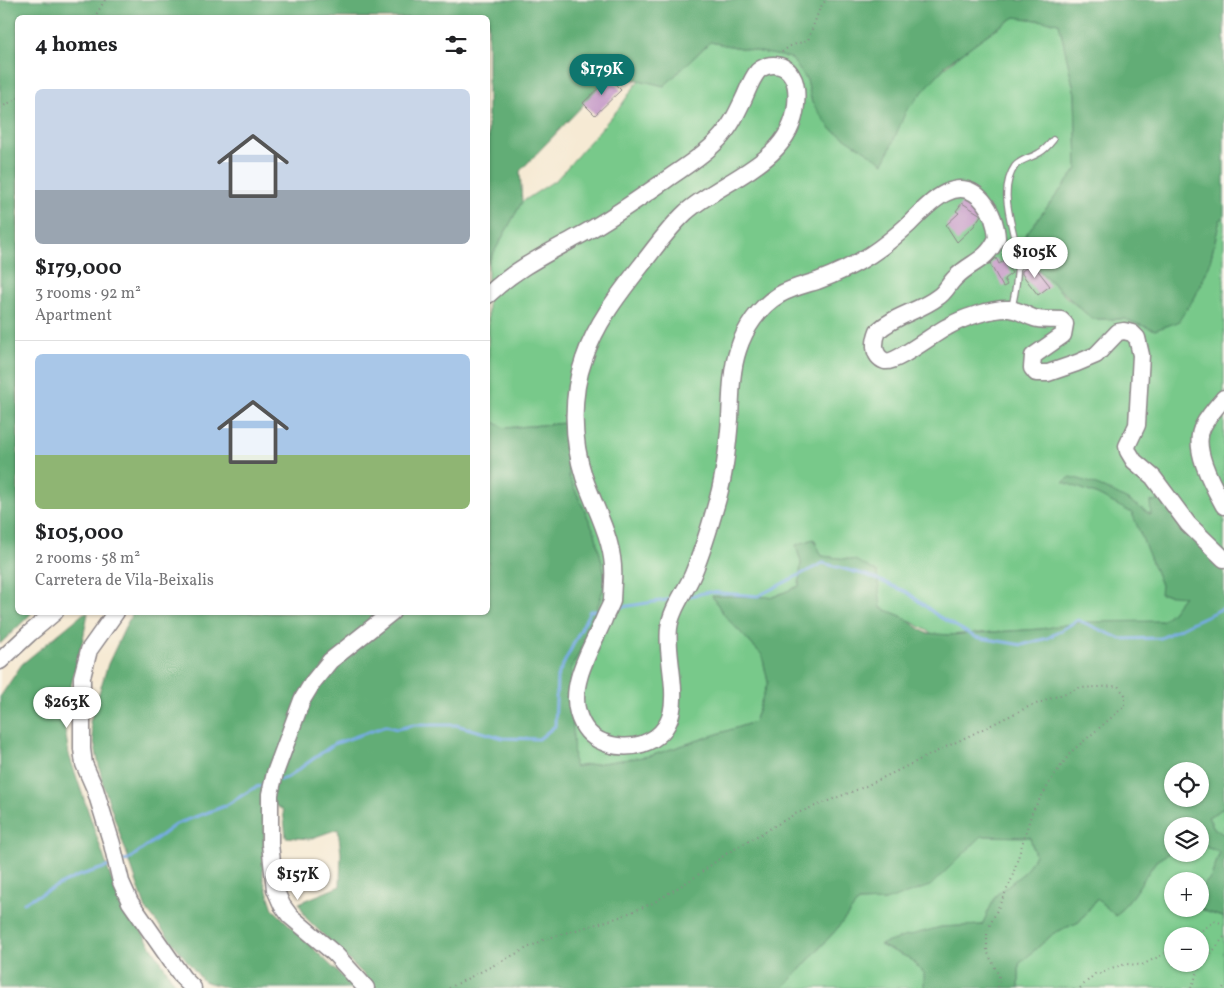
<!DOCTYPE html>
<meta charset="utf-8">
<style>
:root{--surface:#fff;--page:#f2f2f2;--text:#202124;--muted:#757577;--line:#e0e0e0;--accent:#0f766e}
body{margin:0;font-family:Vollkorn,serif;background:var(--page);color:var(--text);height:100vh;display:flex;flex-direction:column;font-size:19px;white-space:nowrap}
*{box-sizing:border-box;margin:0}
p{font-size:16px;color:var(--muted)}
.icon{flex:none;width:28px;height:28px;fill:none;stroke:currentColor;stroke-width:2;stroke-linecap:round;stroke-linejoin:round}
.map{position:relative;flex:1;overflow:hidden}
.drawer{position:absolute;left:15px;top:15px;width:475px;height:600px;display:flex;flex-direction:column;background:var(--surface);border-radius:8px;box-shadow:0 1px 4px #0004}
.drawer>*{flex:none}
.fabs{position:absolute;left:1164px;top:762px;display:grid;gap:10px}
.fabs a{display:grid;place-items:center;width:45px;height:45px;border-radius:50%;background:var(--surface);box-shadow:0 1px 4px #0004;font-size:25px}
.price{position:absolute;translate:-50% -42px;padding:0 11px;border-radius:18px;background:#fff;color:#222;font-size:16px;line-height:32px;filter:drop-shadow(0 1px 2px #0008)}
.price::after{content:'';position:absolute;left:50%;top:30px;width:15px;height:11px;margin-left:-8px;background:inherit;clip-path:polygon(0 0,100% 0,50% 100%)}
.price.current{background:var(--accent);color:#fff}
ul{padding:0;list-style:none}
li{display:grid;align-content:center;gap:10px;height:265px;padding:0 20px}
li+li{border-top:1px solid var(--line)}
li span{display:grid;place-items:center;height:155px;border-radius:8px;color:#555}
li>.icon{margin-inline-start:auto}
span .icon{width:90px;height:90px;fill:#fffc;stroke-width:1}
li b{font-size:21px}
h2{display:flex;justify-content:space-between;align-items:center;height:60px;padding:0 20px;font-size:21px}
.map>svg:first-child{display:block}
.green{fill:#78c98a;stroke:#4d7662;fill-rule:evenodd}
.forest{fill:#62ad76;stroke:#426858;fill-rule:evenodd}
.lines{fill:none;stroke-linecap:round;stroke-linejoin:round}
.stream{stroke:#77ace5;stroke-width:3}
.building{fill:#c9a0ca}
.service-casing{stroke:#8c8688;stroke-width:8}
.secondary-casing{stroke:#8c8688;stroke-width:19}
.path{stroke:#8c8688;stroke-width:2;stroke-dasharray:1 4;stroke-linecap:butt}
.service{stroke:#fff;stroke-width:5.5}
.secondary{stroke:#fff;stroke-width:16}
</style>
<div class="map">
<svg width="1224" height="988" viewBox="0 0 1224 988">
<rect width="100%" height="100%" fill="#fbf7ec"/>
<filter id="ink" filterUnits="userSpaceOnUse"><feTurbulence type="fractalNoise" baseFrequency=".02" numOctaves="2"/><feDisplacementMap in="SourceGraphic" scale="10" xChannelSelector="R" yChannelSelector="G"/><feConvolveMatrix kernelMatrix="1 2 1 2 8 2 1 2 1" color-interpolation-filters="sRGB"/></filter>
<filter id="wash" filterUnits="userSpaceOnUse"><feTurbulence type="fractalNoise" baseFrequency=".0096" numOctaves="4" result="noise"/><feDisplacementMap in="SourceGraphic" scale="20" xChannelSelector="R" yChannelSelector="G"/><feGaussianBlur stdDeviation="1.12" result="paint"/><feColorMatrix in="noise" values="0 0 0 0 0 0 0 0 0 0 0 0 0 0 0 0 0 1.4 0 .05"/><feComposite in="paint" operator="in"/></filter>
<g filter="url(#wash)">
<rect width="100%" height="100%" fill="#f6ead4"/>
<path class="green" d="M1015,17L1059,23L1075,94L1077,169L1023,238L1032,263L1066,297L1093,319H1124L1155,330L1195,297L1209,266L1220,220L1224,217V567L1217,565L1152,515L1126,499L1064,482L1096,494L1132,512L1161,585L1184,596L1172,612L1162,621L949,635L933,634L901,616L881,608L879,594L855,560L822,556L814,539L796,546L801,562L799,586L773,597L712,596L725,616L762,655L768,682L754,722L650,756L573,767L571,669L590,631L606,580L595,533L569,477L566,423L504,428L488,419V263L522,202L557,179L620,107L639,80L664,86L710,42L791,58L807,80L812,103L884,162C890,148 898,122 907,109C936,70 974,42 1015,17Z
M1224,808V835L1214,828L1208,817Z
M982,836L1030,837L1035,855L1025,872L996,895L982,925L941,927L880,945L909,958L925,973L924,988H783L836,930L858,902L885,901L961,855Z
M1200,845L1220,852L1211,877L1200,889V881H1172V909L1200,908L1207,912L1223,917L1224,920V988H1019V964L1054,933L1079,922L1097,899L1116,916L1133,895L1156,861L1172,851V854H1200ZM1172,936H1200V964H1172Z"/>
<path class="forest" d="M0,0H1224V217L1220,220L1209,266L1195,297L1178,322L1155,330L1124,319H1092L1035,267L1023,238L1077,169L1075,94L1059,23L1015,17L992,31L948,63L906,111L884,163L831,129L812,103L807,80L791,58L710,42L664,86L639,80L609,78L520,171L522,202L488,263V18H18V612L32,613L0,644Z
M488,419L505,428L566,423L569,477L595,533L606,580L590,631L571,669L574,767L650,756L754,722L768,682L762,655L725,616L712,596L773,597L799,586L801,562L796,545L814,539L822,556L855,560L877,572L881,608L901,616L926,633L949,635L1040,629L1082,622L1162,621L1172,612L1184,596L1160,594L1161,585L1132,513L1096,494L1063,482L1071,477C1101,484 1126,498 1151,515L1150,502L1160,500L1217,565L1224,567V808L1208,817L1214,828L1224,835V920L1223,917L1207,912L1200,908V889L1211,877L1220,852L1200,845V826H1172V851L1156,861L1133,895L1116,916L1097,899L1079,922L1054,933L1019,964V988H924V973L909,958L880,945L903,937L941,927L982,925L996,895L1025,872L1035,855L1030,837L982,836L930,886L885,901L858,902L836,930L783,988H373L364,975L306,918L299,903L340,886L341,853L338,829L309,839L286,837L283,810L265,799L263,878L273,909L354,988H227L203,981L146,909L103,785L90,722L108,664L132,613L488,612ZM1172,771H1200V799H1172Z
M84,613H88L83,639L63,717L69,755L115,890L178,988H0V697L22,664Z"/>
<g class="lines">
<path class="stream" d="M689,596L709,592L758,596L823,563L869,576L907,592L938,616L975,637L1022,645L1048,638L1078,620L1121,639L1161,638L1197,620L1224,608
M615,608L673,599
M279,780L288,777L334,744L386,726L397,729L414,725H456L503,738L539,739L555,726L557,677L590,611L601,610
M121,862L128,860L176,824L225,806L254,788L266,784
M24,902L78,876L113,865"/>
</g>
<g id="blocks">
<path class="building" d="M609,78L621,90L595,115L583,103Z
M962,203L981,215L974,226L957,242L946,225L959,213L956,211Z
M996,258L999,264L1004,261L1012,273L1004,279L1007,285L1003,287L990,264Z
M1032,263L1050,286L1038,295L1022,274V271Z"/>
</g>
</g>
<g filter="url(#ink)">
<use href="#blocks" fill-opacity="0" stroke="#8c8688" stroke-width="1"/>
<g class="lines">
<defs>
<path id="service" d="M1012,307C1016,289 1019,272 1017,253C1014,226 997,192 1015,166C1021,159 1031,158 1039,153C1045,150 1049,145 1053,140"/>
<path id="secondary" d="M488,295C515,269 546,254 579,236C609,220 635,201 663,182C682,168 702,157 718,140C730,128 737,113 744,98C748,89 752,78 758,71C769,62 785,63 792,76C797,84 797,95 796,105C791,163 723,179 686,212C671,226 659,242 647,258C623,289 597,320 584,359C571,395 572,440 584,477C596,512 616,543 613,581C613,583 612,599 612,601C610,607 606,613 604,619C592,647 569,683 578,713C582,727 590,737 603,742C614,747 630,748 642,744C694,727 664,665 669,628C671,609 686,591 693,574C703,550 711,523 718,498C725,472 728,445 730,419C731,396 731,371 738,350C745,328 759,307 779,295C791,288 804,285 817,281C836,274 853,266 870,255C884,246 897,235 909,224C928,205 957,171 983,201C992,212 996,224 997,238C986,262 972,261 956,277C949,283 946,292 938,297C920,311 895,315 878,331C874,341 872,356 885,361C895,364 935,333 947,327C962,318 992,308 1009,309C1019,310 1025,315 1034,318C1042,321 1052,319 1061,320L1065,324L1063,335L1033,356L1032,368L1036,373H1048L1077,363L1096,355L1118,332L1124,331L1132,333L1137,338L1141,355L1137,425L1127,446L1128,451L1134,461L1153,477L1188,524L1224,559
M1224,398C1217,406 1208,416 1203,426C1191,448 1213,486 1224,506
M116,612L89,650L82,677V749L84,764L95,789L112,844L121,882L130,902L183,978L193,988
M0,661L30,633L55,612
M366,988L335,954L290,916L282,905L275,889L270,844V794L275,773L302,700L313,682L330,661L392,612"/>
</defs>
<use href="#service" class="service-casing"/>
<use href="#secondary" class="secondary-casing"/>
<path class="path" d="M94,18L105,0
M782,52L790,46L808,40L820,8L826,0
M0,108L18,98
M1194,936L1215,921L1224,924
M449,988L545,939L617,918L653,903L695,877L726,854L795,814L864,787L1028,707L1079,688L1118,686L1125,695V706L1071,752L1055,774L1032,812L1011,881L987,931V951L999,976L998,988
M1080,988L1095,974H1101L1111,968L1126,964L1142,965L1172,950
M1191,988L1199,969L1224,937
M1223,988L1224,987"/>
<use href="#service" class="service"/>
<use href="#secondary" class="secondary"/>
</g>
</g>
</svg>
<div class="fabs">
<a><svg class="icon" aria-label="locate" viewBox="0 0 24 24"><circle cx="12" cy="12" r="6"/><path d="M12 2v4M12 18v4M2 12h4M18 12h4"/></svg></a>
<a><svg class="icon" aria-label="layers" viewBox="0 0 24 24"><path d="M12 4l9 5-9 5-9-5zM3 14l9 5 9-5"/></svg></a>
<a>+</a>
<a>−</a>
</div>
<b class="price current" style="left:602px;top:96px">$179K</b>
<b class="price" style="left:1035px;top:279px">$105K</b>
<b class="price" style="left:67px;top:729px">$263K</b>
<b class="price" style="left:298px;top:901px">$157K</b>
<section class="drawer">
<h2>4 homes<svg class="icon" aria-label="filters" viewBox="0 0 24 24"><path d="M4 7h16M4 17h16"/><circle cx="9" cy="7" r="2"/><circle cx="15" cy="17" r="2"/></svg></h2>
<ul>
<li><span style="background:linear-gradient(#c9d6e8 65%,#9aa5b1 0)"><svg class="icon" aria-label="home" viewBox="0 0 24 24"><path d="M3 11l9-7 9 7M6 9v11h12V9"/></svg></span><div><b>$179,000</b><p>3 rooms · 92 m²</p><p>Apartment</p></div></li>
<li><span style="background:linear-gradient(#a9c7e8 65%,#8fb573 0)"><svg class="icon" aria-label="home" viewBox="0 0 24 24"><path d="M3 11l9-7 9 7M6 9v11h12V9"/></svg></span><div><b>$105,000</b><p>2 rooms · 58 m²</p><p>Carretera de Vila-Beixalis</p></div></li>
</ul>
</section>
</div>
